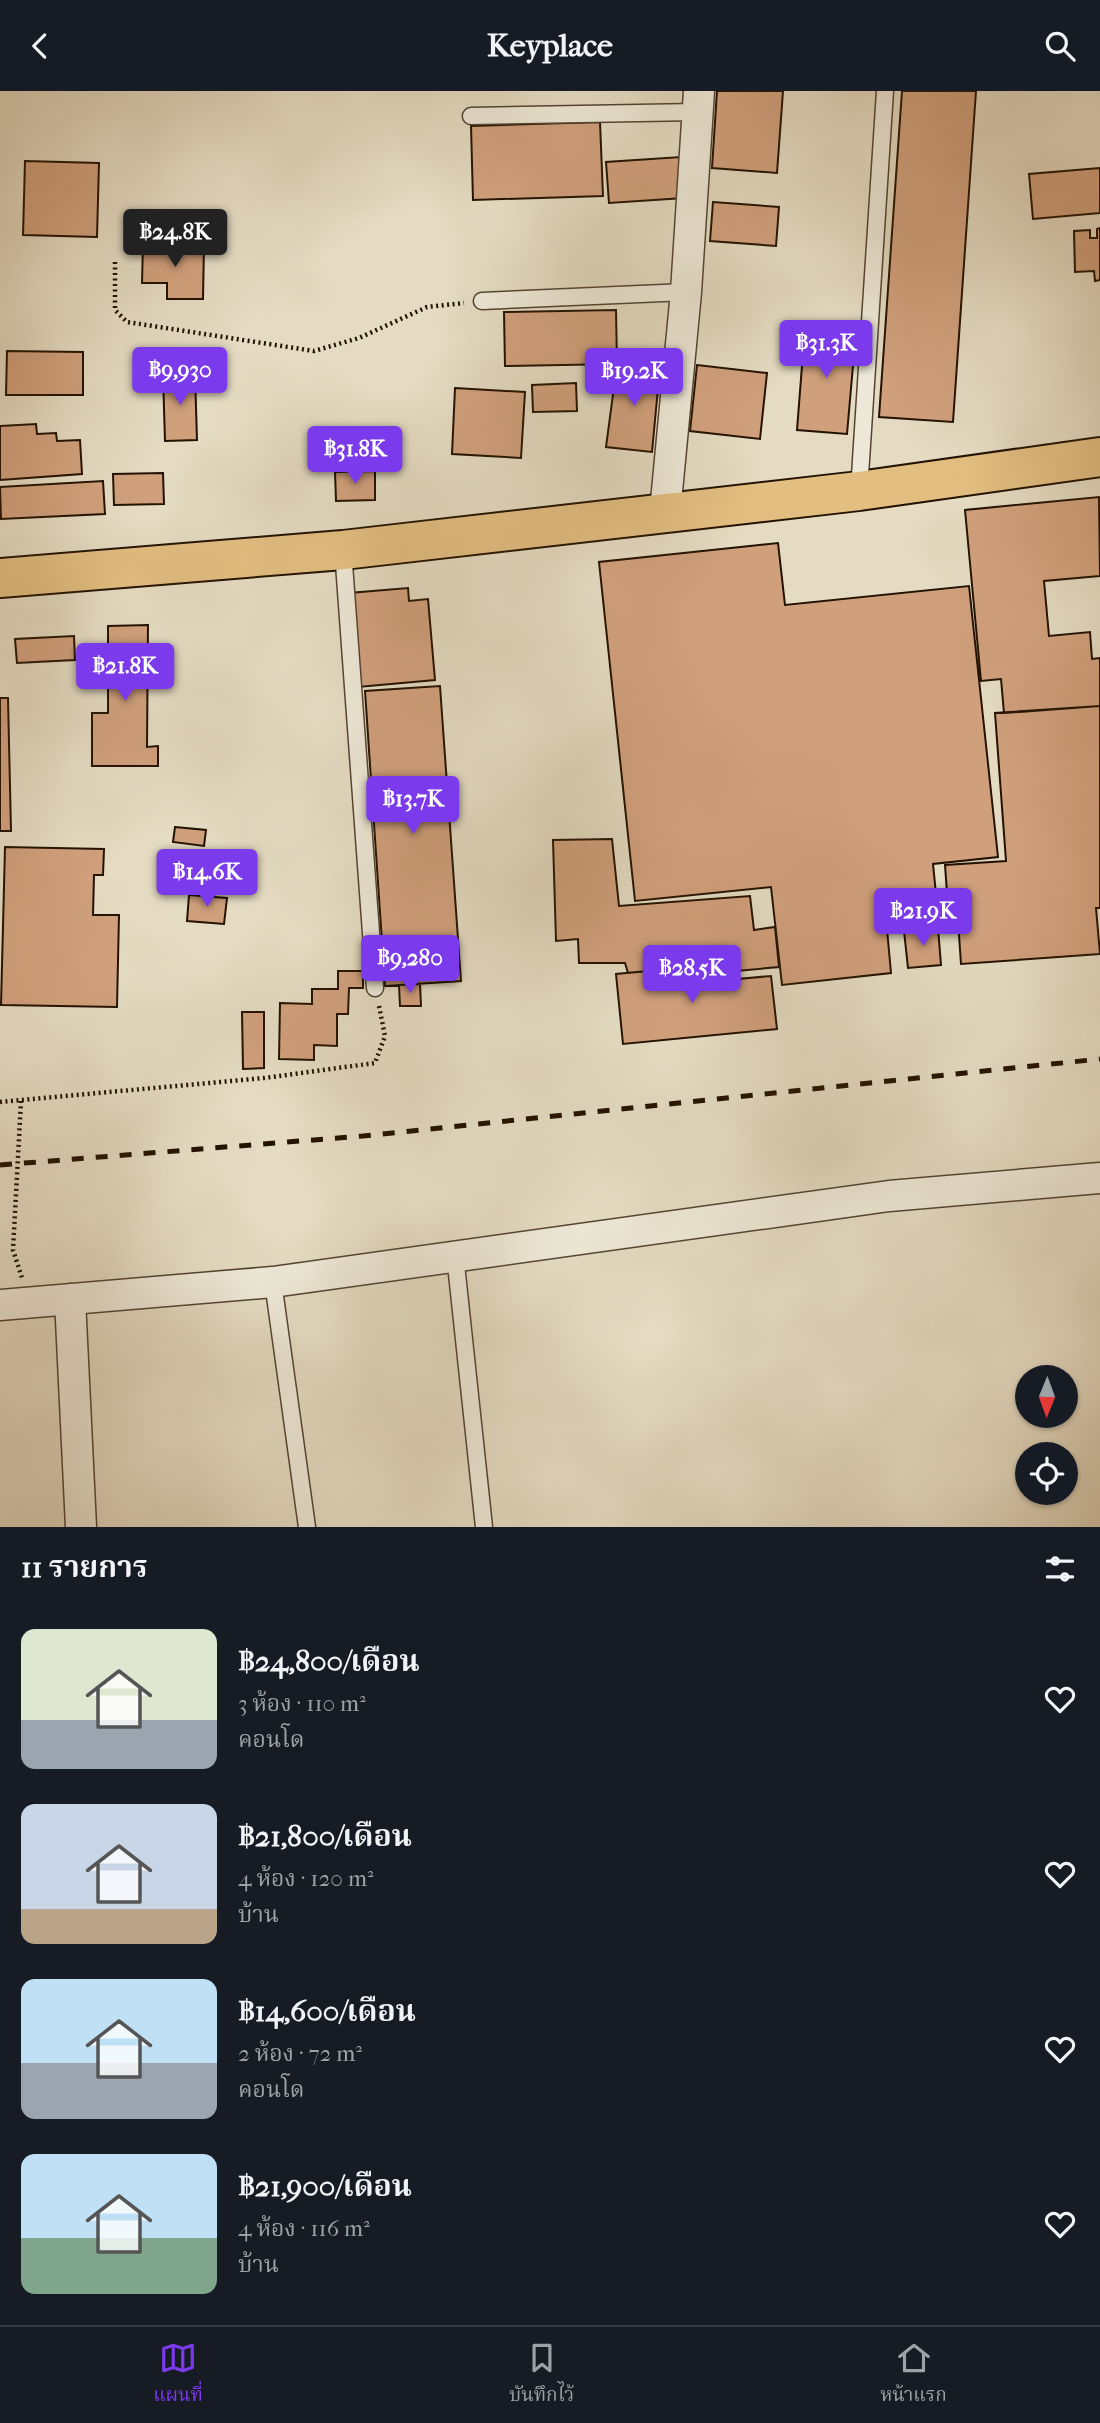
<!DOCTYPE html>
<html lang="th">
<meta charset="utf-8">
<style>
:root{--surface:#171b24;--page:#20242c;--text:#f1f3f6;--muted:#9ea1a6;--line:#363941;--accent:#7c3aed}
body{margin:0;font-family:"IM FELL French Canon","Noto Serif Thai",serif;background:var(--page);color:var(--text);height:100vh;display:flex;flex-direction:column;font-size:26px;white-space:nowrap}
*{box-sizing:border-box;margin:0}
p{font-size:23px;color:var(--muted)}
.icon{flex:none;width:38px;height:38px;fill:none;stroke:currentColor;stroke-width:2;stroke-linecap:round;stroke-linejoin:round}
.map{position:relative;height:1436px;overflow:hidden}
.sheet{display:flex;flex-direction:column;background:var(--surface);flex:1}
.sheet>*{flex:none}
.needle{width:46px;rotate:181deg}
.fabs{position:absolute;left:1015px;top:1274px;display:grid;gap:14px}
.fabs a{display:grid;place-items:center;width:63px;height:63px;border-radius:50%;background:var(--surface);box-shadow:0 2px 5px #0004;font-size:35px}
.price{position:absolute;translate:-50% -60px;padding:0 16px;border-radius:7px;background:var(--accent);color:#fff;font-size:23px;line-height:46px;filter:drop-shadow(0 2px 4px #0008)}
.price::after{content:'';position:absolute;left:50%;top:42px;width:21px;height:16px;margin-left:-10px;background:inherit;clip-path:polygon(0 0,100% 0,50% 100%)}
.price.selected{background:#222;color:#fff}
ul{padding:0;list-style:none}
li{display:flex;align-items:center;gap:21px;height:175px;padding:0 21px}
li span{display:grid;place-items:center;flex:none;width:196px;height:140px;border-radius:14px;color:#555}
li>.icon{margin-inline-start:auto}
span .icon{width:84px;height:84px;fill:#fffc;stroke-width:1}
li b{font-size:30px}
h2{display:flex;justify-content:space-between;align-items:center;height:84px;padding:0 21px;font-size:30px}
header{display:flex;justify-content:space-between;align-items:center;height:91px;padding:0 21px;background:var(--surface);font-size:32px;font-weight:700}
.tab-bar{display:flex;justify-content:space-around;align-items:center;height:98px;border-top:2px solid var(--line);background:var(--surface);font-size:19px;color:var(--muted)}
.tab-bar a{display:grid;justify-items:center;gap:4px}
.tab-bar .selected{color:var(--accent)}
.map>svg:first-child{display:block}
.building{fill:#d0a07c;stroke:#241201;stroke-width:2}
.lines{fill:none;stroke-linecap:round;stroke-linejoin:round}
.lane-casing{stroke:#544431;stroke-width:19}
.street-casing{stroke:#544431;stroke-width:33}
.primary-casing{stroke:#241201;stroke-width:42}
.path{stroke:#241201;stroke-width:4.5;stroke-dasharray:2 3.5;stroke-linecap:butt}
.lane{stroke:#ede8d7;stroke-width:16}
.street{stroke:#ede8d7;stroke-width:30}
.primary{stroke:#e2be81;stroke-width:38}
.rail{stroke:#241201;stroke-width:5;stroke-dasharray:12 12;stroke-linecap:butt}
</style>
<header><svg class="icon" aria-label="back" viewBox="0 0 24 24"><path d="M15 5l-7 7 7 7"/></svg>Keyplace<svg class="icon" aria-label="search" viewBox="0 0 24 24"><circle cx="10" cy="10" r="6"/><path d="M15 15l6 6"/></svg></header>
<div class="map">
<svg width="1100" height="1436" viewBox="0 0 1100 1436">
<rect width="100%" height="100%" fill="#e4dbc2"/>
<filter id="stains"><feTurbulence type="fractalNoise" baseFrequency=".00286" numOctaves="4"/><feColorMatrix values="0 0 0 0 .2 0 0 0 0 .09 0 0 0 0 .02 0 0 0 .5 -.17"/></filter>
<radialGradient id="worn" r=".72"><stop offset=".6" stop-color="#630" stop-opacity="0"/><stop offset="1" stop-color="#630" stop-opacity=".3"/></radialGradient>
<path class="building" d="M717,0H783L777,82L712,77Z
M902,0H976L953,331L879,326Z
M600,31L603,105L473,109L471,35Z
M681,66L684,107L609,112L606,71Z
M25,70L99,72L97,146L23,144Z
M1100,77V122L1033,128L1029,83Z
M713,111L779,116L776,155L710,150Z
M1100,137V189L1095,190L1094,180L1075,181L1074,140L1090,139V147H1097V138Z
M143,152L204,153L203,208H167V192H142Z
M616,219L617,273L505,275L504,221Z
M805,236L856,240L847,343L797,339Z
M7,260L83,261V304H6Z
M617,273L660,276L652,361L606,356Z
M697,274L767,282L760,348L690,340Z
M195,283L197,349L165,350L163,284Z
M576,292L577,320L533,321L532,294Z
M455,297L525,301L521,367L452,363Z
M36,333L37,343L56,342L57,350L80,349L82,383L0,389V335Z
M375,380V409L336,410L335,381Z
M163,382L164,413L114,414L113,383Z
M103,390L105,423L1,428L0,396Z
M1099,406L1100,485L1044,490L1049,545L1090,541L1092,568L1100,567V615L1004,622L1001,588L981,590L965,419Z
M778,452L785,514L969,495L998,766L933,773L939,833L887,838L891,882L782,894L771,796L635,810L599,471Z
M408,497L409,510L428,508L435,589L358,596L349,502Z
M148,534L147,656L158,655V675H92V622H108V535Z
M74,545L75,569L17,572L15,548Z
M440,595L461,890L385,895L365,600Z
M0,607H8L11,740H0Z
M1100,615V817H1096L1100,863L961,873L958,830H949L945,774L1006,770L995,622Z
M175,736L206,739L204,755L173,751Z
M612,748L619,815L750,805L754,839L775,836L779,876L703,883L702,875L628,882L625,872H579L578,848L556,850L553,749Z
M5,756L104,758L103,784H94L93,824H119L117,916L1,914Z
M189,804L227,807L224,833L187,830Z
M938,837L941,874L908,877L904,840Z
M702,875L704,891L771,885L777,938L623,953L616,883Z
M338,880H363V897H349L348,923H337V955L314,954V969L279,968L280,912L312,913V898H338Z
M420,893L421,915H400L399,894Z
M242,921H264V977L243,978Z"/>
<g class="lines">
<defs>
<path id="lane" d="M471,25L697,21
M482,210L686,201
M859,400L885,0
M343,459L375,897
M455,1164L484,1436
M273,1191L307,1436"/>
<path id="street" d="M665,421L686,201L699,0
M70,1208L81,1436
M0,1214L273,1191L889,1105L1100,1087"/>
<path id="primary" d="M0,487L343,459L859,400L1100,366"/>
</defs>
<use href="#lane" class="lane-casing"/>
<use href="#street" class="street-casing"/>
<use href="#primary" class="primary-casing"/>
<path class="path" d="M115,171V219L127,231L314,260L359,247L427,216L464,212
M21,1010L13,1159L22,1187
M0,1011L264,987L375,972L385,945L379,915"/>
<use href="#lane" class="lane"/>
<use href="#street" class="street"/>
<use href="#primary" class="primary"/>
<path class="rail" d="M0,1074L363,1045L1100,968"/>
</g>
<rect width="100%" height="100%" filter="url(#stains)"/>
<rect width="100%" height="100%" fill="url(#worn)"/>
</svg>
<div class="fabs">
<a><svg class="needle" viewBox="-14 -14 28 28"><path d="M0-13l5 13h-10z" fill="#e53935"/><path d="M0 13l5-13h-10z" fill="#9ea1a6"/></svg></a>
<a><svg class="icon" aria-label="locate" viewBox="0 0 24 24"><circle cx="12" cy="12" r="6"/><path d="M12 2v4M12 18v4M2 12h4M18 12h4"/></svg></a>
</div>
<b class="price selected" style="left:175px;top:178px">฿24.8K</b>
<b class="price" style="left:826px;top:289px">฿31.3K</b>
<b class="price" style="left:180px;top:316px">฿9,930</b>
<b class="price" style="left:634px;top:317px">฿19.2K</b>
<b class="price" style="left:355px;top:395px">฿31.8K</b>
<b class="price" style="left:125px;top:612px">฿21.8K</b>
<b class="price" style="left:413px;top:745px">฿13.7K</b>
<b class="price" style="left:207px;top:818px">฿14.6K</b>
<b class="price" style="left:923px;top:857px">฿21.9K</b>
<b class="price" style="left:410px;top:904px">฿9,280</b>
<b class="price" style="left:692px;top:914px">฿28.5K</b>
</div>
<section class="sheet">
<h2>11 รายการ<svg class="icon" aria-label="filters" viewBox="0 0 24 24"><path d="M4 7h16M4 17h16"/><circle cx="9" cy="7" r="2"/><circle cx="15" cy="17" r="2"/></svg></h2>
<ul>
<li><span style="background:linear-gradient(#dfe7d0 65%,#9aa5b1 0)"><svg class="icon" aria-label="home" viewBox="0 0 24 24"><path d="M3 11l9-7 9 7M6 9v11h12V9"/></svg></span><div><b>฿24,800/เดือน</b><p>3 ห้อง · 110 m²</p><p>คอนโด</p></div><svg class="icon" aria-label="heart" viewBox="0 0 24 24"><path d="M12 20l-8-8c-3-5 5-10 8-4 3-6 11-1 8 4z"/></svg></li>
<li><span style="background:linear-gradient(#c9d6e8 75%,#b9a48a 0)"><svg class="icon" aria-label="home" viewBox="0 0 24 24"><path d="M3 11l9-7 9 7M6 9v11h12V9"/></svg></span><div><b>฿21,800/เดือน</b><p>4 ห้อง · 120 m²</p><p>บ้าน</p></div><svg class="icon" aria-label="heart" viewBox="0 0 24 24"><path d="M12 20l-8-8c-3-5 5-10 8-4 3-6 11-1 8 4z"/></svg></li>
<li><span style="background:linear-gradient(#bfe0f5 60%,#9aa5b1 0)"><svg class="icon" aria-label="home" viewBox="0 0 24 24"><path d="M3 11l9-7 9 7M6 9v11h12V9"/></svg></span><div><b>฿14,600/เดือน</b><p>2 ห้อง · 72 m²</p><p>คอนโด</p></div><svg class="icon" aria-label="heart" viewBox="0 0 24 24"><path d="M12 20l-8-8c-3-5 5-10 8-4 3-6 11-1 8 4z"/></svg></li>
<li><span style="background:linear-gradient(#bfe0f5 60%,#7fa58c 0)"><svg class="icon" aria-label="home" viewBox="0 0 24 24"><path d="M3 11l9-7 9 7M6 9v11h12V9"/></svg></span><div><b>฿21,900/เดือน</b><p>4 ห้อง · 116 m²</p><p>บ้าน</p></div><svg class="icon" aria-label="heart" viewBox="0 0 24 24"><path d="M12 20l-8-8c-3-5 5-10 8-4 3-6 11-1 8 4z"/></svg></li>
</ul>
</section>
<nav class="tab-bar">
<a class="selected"><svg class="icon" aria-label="map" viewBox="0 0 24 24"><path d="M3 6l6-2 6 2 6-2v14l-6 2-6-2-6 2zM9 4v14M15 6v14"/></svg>แผนที่</a>
<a><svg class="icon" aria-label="saved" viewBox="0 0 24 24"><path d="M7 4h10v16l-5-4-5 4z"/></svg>บันทึกไว้</a>
<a><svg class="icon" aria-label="home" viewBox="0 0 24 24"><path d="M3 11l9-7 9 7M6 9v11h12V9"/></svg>หน้าแรก</a>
</nav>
